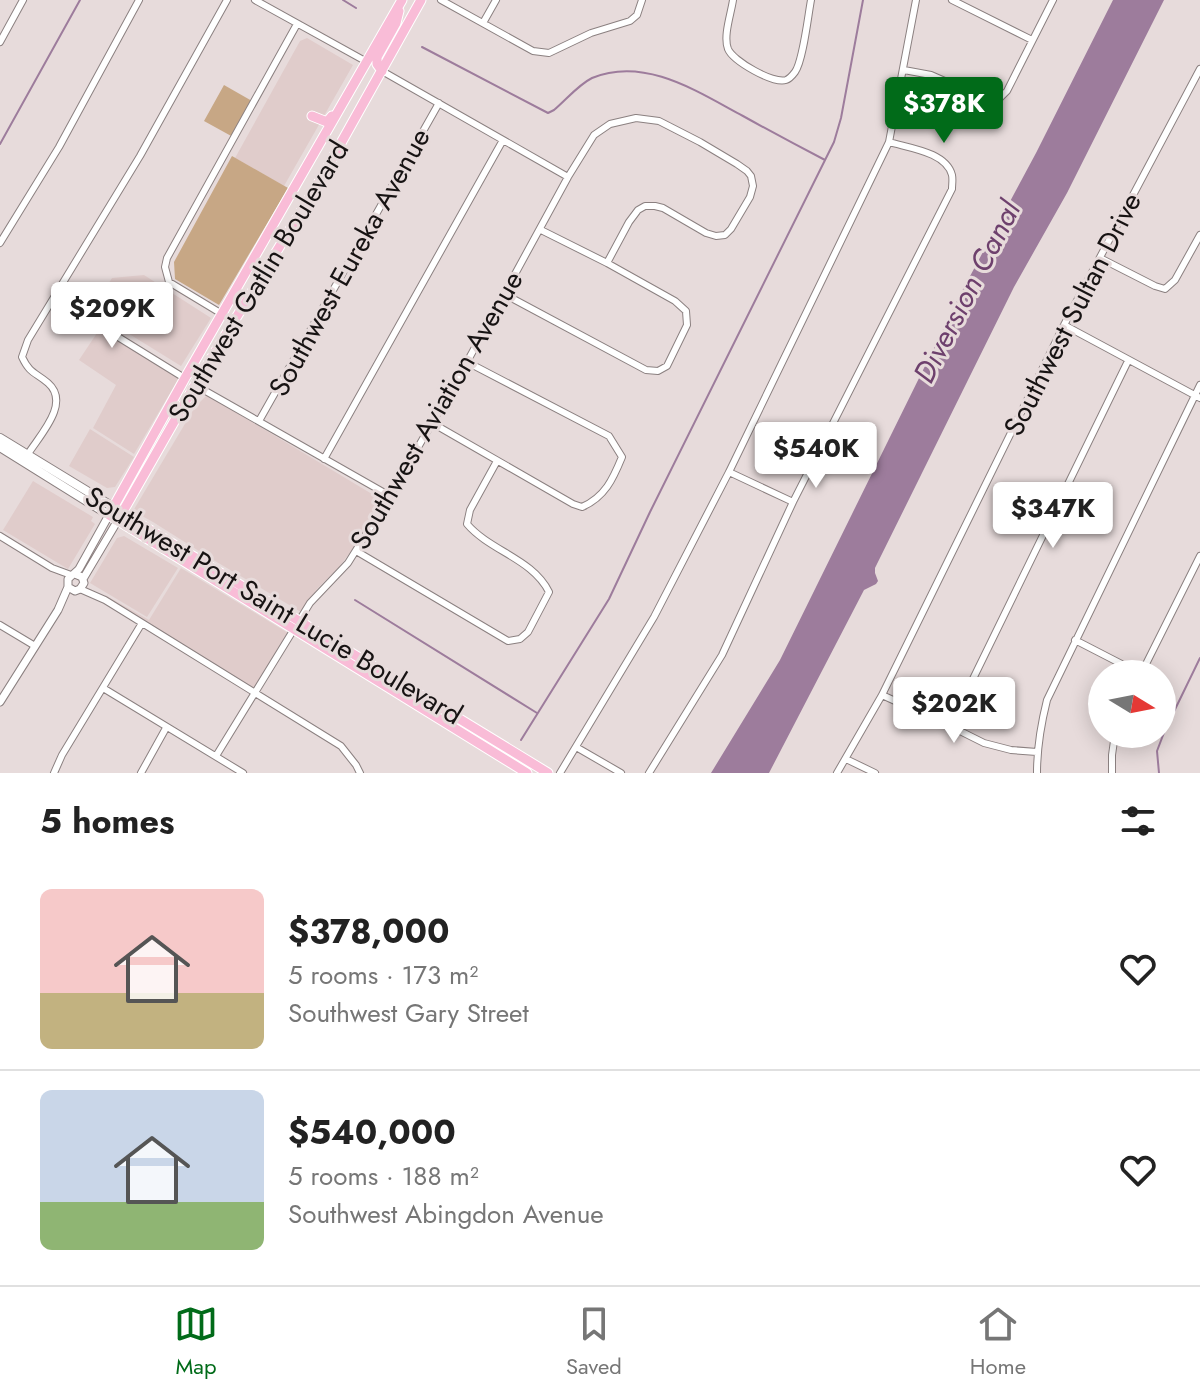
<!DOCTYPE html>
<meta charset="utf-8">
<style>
:root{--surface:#fff;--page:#f6f6f6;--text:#222;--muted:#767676;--line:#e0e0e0;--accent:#016b19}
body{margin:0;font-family:Jost,sans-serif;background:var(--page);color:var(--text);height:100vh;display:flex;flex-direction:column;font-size:30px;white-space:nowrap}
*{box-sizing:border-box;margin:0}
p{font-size:26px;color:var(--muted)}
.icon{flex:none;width:44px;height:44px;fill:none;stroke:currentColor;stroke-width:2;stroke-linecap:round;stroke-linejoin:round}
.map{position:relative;height:773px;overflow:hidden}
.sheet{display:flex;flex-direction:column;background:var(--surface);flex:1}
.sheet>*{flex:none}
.needle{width:52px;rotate:100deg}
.buttons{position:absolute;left:1088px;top:660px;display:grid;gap:16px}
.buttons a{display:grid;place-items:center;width:88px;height:88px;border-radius:50%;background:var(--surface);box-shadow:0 4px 20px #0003;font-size:40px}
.price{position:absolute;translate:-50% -68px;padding:0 18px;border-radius:8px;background:#fff;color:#222;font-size:26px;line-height:52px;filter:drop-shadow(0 2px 4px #0008)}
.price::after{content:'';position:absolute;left:50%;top:48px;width:24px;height:18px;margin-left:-12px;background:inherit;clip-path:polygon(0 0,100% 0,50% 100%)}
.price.active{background:var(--accent);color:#fff}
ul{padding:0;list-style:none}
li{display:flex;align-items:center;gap:24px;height:200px;padding:0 40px}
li+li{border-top:2px solid var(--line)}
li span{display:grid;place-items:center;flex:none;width:224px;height:160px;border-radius:12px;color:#555}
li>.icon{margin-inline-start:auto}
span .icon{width:96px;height:96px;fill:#fffc;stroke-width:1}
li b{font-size:34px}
h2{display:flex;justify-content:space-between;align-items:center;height:96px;padding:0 40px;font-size:34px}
.tabs{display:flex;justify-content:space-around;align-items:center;height:112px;border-top:2px solid var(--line);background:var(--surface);font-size:22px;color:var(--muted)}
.tabs a{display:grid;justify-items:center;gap:4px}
.tabs .active{color:var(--accent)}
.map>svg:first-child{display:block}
.built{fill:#e0cccb}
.green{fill:#c7a785}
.water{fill:#9d7c9c}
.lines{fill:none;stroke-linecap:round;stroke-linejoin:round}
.stream{stroke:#9d7c9c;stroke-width:2}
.minor-casing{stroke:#8b8080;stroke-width:8}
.tertiary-casing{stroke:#8b8080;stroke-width:9}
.secondary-casing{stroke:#8b8080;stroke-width:10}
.primary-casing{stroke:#fff;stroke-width:11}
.minor{stroke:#fff;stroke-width:6}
.tertiary{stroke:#fff;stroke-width:7}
.secondary{stroke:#fff;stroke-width:8}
.primary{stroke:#f9bcd7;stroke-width:9}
.labels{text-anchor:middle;stroke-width:6;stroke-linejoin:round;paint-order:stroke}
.street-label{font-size:28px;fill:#171313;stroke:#e7dbdb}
.water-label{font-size:30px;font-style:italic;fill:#6e406d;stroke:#e7dbdb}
</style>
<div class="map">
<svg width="1200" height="773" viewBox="0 0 1200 773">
<rect width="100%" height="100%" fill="#e7dbdb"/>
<path class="built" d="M307,38L353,65L284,186L235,158L300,41Z
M144,275L211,318L181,366L92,311L112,278Z
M99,330L179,378L134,454L93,428L116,385L79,360Z
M207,395L382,500L355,546L339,567L317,589L301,612L210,558L153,522L133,511L195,407Z
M90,429L134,457L115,487L107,488L69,466Z
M33,481L93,517L91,521L95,524L68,569L3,530Z
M124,536L178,568L147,617L90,583L117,538Z
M181,568L288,633L255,689L108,599L105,595L149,620Z"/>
<path class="green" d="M224,85L252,101L233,137L204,121Z
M232,156L288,188L219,305L175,279L174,262Z"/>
<path class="water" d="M1113,0H1164L1067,193L1014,287L875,568V573L878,581L876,584L864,590L769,773H711L780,660L961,293L1036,153Z"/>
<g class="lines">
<path class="stream" d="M343,0L356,8
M422,47L548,113L554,110C566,100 578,85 592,78C645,56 698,92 743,116C770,131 798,146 825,160
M0,144L80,0
M355,600L537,713
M521,740L609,599L650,512L834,142L841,118L863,0
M1159,773L1157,751L1165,730L1200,658"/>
<defs>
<path id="minor" d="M255,0L367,62
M441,0L533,51L549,53L591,33L630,21L637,15L642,0
M733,0C731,14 723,36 728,49C733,61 773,84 786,80C789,79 792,76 795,72C803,61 808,16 811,0
M952,0L1032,40
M483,23L496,0
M0,42L23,0
M904,70L931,75L988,100L1000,98L1007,91L1053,0
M382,71L568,177
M0,243L59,147L139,0
M1100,258L1155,286L1165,289L1175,280L1200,235
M504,294L646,370L658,371L667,366L687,325L686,311L675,301L607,263L541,230
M55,298L186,379
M222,314L169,282L165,267L167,258L297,24
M1064,325L1200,398
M195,385L390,496
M259,421L439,103
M432,423L573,504L582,507C605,497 613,479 622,457L609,436L467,362
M28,454C40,435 71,403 48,383C35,372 30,374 22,357L28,340L140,156L227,0
M324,459L503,140
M729,472L793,502
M0,536L52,568L71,575
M356,551L508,641L520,639L528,632L549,592C533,559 490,551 467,524L470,510L497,461
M80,589L105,600L341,746L356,765L360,773
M0,625L35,646
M1075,640L1141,674
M1141,674L1200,556
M103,688L243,773
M882,695L950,726L984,743L1011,750L1037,752
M950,726L1128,361
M576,747L621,773
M216,756L310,603L348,563L390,496L467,362L568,177L594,135L610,124L636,118L659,121L700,142L737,164L747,171L751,176L753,186L750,197L731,229L725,235L716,236L706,233L663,208L655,206H645L638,210L629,222L607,263
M846,759L875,773
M54,773L62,755L142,623
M141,773L166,728
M560,773L654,617L729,472L889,142L916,0
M649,773L722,655L793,502L952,189C952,184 953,180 952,175C946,152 909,148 889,142
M837,773L882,695L1064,325L1200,69
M1037,773C1037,747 1041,724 1047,700L1200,385
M1112,773V755L1115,734"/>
<path id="tertiary" d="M75,574L82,577L84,583L80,589L75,591L68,587V579L79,569L109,515
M83,579L118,520
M0,702L58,610L68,587"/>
<path id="secondary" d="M0,438L118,510
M0,447L109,515"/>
<path id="primary" d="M402,0L185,378L109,515L527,773
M382,71L377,64V57L396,23L399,11
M312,116L327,122L332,116
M122,513L548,773
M118,520L195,385L322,177L421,0"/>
</defs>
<use href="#minor" class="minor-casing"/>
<use href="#tertiary" class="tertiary-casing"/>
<use href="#secondary" class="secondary-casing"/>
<use href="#primary" class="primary-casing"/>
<use href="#minor" class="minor"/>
<use href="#tertiary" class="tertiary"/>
<use href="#secondary" class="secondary"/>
<use href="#primary" class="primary"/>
</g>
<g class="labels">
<g class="street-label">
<text transform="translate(349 262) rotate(-61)" y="10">Southwest Eureka Avenue</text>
<text transform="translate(258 281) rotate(-59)" y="10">Southwest Gatlin Boulevard</text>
<text transform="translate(1072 314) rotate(-63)" y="10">Southwest Sultan Drive</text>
<text transform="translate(436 410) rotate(-60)" y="10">Southwest Aviation Avenue</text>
<text transform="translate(274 605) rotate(31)" y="10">Southwest Port Saint Lucie Boulevard</text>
</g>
<g class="water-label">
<text transform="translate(967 292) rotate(-63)" y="10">Diversion Canal</text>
</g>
</g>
</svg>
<div class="buttons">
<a><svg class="needle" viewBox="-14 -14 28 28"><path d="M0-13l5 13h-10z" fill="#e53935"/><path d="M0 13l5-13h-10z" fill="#767676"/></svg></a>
</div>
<b class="price active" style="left:944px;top:145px">$378K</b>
<b class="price" style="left:112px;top:350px">$209K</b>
<b class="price" style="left:816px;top:490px">$540K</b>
<b class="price" style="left:1053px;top:550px">$347K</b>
<b class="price" style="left:954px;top:745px">$202K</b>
</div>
<section class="sheet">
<h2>5 homes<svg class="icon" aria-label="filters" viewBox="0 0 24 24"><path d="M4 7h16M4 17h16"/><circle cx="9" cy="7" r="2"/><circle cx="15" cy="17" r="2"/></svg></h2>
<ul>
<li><span style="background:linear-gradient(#f6c9c9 65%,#c2b280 0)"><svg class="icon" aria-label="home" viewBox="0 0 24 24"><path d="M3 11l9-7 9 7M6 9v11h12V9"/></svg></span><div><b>$378,000</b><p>5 rooms · 173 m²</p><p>Southwest Gary Street</p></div><svg class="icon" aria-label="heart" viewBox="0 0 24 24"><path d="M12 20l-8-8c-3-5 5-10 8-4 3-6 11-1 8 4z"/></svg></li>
<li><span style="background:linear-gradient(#c9d6e8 70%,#8fb573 0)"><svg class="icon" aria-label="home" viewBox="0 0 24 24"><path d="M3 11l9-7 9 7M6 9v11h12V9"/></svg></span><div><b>$540,000</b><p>5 rooms · 188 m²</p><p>Southwest Abingdon Avenue</p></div><svg class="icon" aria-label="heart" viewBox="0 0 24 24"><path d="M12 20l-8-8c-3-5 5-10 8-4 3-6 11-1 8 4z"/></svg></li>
</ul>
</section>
<nav class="tabs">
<a class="active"><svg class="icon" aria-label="map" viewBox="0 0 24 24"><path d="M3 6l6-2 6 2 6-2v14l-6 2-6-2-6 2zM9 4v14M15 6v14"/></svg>Map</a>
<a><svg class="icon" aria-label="saved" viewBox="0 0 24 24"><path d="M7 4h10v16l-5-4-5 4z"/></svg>Saved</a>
<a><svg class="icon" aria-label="home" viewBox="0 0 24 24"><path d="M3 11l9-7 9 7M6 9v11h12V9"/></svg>Home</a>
</nav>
